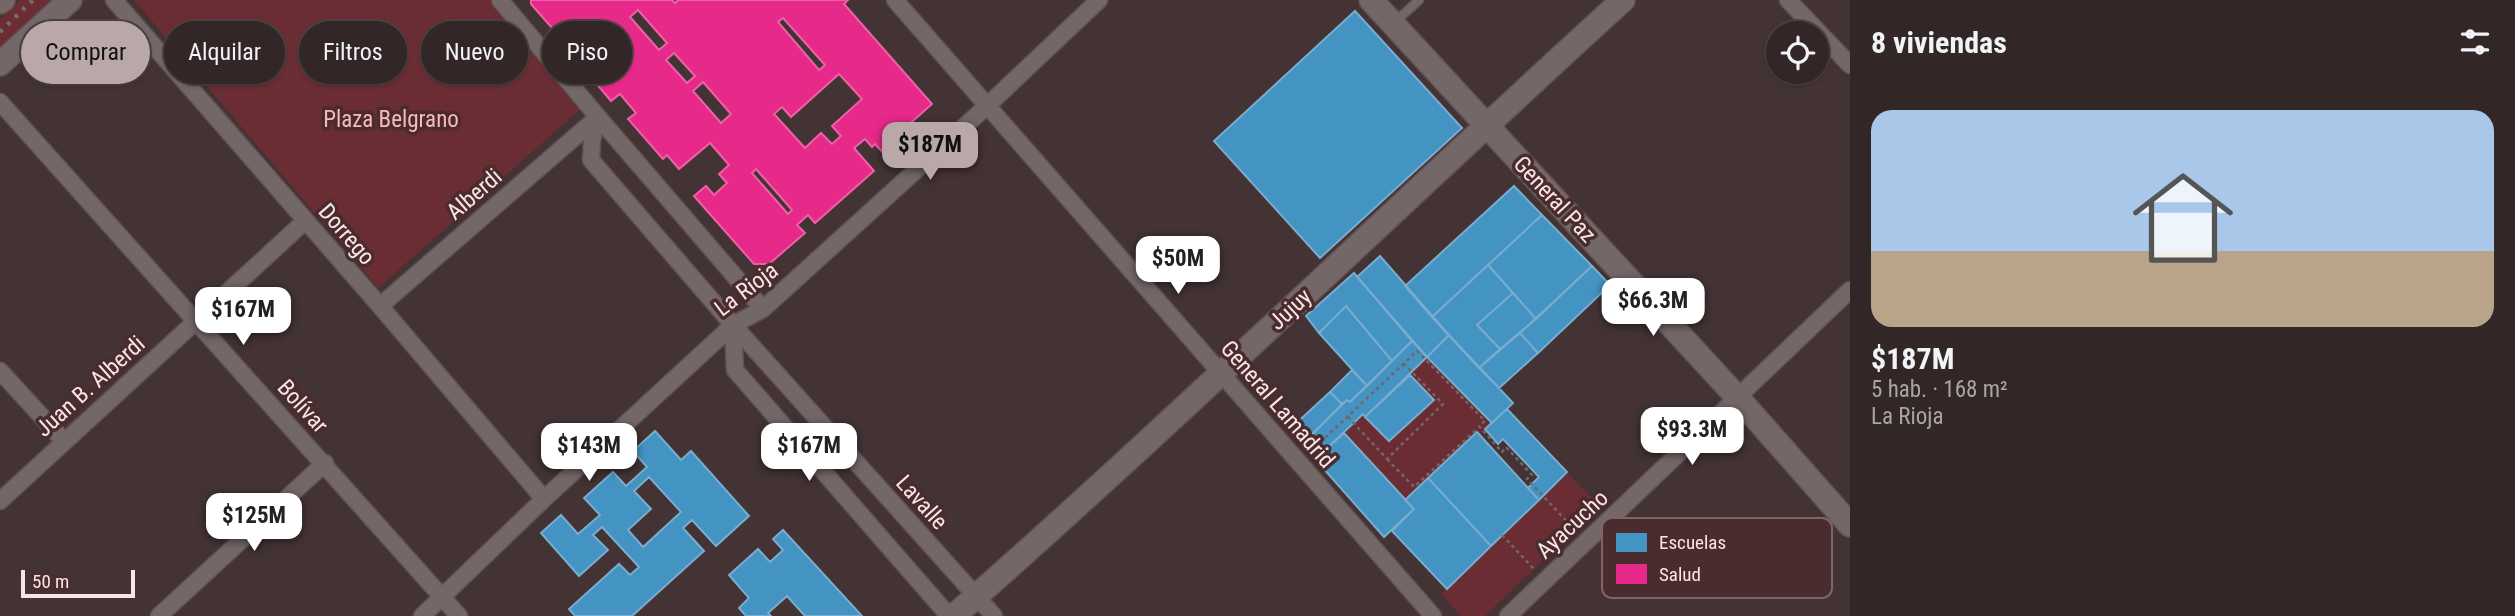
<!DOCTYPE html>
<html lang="es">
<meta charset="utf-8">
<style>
:root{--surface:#322627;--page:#3a2e2f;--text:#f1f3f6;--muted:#a8a5a7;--line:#4d4344;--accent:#baa7a8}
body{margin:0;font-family:"Roboto Condensed",sans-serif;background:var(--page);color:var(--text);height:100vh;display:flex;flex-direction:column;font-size:26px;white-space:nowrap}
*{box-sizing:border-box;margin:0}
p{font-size:23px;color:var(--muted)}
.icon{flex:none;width:38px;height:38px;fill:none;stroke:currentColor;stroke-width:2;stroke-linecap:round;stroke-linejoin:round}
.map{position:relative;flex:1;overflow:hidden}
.panel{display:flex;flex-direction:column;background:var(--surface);width:665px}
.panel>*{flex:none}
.banner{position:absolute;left:21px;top:21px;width:665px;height:63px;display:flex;gap:14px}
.controls{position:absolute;left:1766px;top:21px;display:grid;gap:14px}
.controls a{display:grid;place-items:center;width:63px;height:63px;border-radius:50%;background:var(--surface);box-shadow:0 2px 5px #0004,0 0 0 2px var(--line);font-size:35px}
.scale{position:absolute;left:21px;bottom:18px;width:114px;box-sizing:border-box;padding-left:7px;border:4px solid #fae5e6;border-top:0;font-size:19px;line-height:24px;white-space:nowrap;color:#fae5e6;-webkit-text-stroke:5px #4a2c2e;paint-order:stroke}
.price{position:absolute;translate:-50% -60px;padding:0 16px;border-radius:14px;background:#fff;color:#222;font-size:23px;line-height:46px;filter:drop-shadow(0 2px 4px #0008)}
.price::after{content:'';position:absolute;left:50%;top:42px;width:21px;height:16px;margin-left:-10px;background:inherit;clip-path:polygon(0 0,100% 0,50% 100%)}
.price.active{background:var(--accent);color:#111}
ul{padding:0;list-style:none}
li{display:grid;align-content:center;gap:14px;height:371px;padding:0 21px}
li span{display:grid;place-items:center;height:217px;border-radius:21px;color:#555}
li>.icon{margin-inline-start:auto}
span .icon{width:126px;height:126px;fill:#fffc;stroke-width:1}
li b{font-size:30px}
h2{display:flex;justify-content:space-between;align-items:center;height:84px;padding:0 21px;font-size:30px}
.tag{padding:0 24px;border-radius:32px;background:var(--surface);box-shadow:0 2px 5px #0004,0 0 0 2px var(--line);font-size:24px;line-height:63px}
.tag.active{background:var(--accent);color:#111}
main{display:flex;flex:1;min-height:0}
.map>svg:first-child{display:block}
.green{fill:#6a2d34}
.schools{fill:#4393c3;stroke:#7aacce;stroke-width:2;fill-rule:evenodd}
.health{fill:#e7298a;stroke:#ed61a6;stroke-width:2;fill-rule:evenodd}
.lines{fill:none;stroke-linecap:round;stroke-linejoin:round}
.lane-casing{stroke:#5f5151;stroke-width:11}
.street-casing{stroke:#5f5151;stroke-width:19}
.secondary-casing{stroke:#5f5151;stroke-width:26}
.path{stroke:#736667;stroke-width:2.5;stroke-dasharray:3.5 3.5;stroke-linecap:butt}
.lane{stroke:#746768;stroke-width:8}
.street{stroke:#746768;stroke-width:16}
.secondary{stroke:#746768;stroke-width:23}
.rail{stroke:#786c6c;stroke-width:4.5;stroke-dasharray:3.5 7;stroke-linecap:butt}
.labels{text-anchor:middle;stroke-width:7;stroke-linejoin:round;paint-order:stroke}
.park-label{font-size:23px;fill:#fcb8bb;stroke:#4a2c2e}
.street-label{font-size:23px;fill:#fae5e6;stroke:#4a2c2e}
.key{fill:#4a2c2e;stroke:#7f6465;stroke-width:2}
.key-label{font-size:19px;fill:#fae5e6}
</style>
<main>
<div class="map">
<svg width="1850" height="616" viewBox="0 0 1850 616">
<rect width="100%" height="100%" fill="#433334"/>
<path class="green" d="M20,0H53L0,51V19Z
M134,0H489L583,107L378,288Z
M1427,357L1492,423L1480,435L1477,432L1405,500L1344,434L1363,414L1390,441L1433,400L1410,375Z
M1567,472L1600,506L1485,616H1461L1441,594Z"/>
<path class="schools" d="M1355,11L1462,128L1320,258L1214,141Z
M1514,186L1542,215L1432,317L1405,286Z
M1542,215L1592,266L1536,319L1488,265Z
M1380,256L1449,335L1427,357L1357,277Z
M1488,265L1513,293L1477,325L1500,349L1479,368L1432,317Z
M1592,266L1610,285L1538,353L1520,333Z
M1354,273L1412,341L1392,361L1346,306L1319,333L1306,316Z
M1513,293L1536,319L1500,349L1477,325Z
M1346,306L1392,361L1367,386L1319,333Z
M1520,333L1538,353L1499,388L1479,368Z
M1449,335L1513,403L1492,423L1427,357Z
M1412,341L1427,357L1365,417L1363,414L1323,452L1310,436L1347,400L1350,402Z
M1352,370L1367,386L1350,402L1347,400L1342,404L1330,392Z
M1410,375L1434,400L1389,441L1365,417Z
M1330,392L1342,404L1304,443L1290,429Z
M1507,409L1567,472L1539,500L1528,488L1539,477L1503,439L1498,444L1485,429Z
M655,431L681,460L691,451L749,516L716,546L692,520L683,528L704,551L632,616H575L569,609L619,564L630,575L639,567L602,527L593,535L608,550L579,576L541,533L561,515L578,534L600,515L584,498L613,472L626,486L647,467L633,451ZM649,477L681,512L643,547L628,530L651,509L634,491Z
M1477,432L1539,500L1491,546L1428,478Z
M1344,433L1414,509L1384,537L1315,459Z
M1428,478L1491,546L1447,589L1392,531L1414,509L1405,500Z
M783,530L862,616H805L787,596L768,613L771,616H746L739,608L749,598L729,575L758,549L770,562L783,550L773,539Z"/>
<path class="health" d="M531,0H672L675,3L678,0H848L844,4L932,104L905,128L912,137L888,158L875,144L872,147L865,139L854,148L874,171L815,223L808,215L797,225L805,233L769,264H754L694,196L706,186L714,195L727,183L719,174L729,165L710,143L679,169L667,155L663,159L628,119L636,113L620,94L611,101L580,64L582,62L531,4ZM638,10L667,43L659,50L630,17ZM783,18L825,65L819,70L778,22ZM674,53L695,76L687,83L666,60ZM839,74L862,99L832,126L841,136L832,144L821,133L805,148L774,114L782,107L791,117ZM703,82L731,114L721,123L693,91ZM756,169L792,210L788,214L752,173Z"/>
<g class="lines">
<defs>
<path id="lane" d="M1395,22L1419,0"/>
<path id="street" d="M114,0L380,306L544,499
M500,0L598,117L592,140L591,160L733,325L994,616
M895,0L1433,616
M1788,0L1850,65
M0,102L459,616
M380,306L598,117L763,309
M733,325L735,370L949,616
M0,371L64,441
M0,501L305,221
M159,616L325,463
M422,616L544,499L733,325L763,309L988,105L1099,0
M1508,616L1850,290"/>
<path id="secondary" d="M1371,0L1738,398L1850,525
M0,2L3,0
M0,64L70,0
M954,616C1182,415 1399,204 1623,0"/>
</defs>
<use href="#lane" class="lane-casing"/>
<use href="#street" class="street-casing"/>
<use href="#secondary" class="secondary-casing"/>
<path class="path" d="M1348,417L1387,459L1443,404L1404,364
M1310,452L1417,351L1485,421L1479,426L1502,452L1506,447L1532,475L1527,479L1575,530
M1387,459L1414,487L1478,428
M1502,535L1534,569"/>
<use href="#lane" class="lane"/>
<use href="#street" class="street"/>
<use href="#secondary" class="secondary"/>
<path class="rail" d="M0,32L33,0"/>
</g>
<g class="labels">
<g class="park-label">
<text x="391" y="127">Plaza Belgrano</text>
</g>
<g class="street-label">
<text transform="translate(474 194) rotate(-41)" y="8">Alberdi</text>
<text transform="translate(1555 199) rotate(47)" y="8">General Paz</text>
<text transform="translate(347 234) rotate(49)" y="8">Dorrego</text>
<text transform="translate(746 289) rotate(-37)" y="8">La Rioja</text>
<text transform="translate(1290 309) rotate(-43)" y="8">Jujuy</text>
<text transform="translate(90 386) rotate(-42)" y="8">Juan B. Alberdi</text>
<text transform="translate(1278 404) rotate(49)" y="8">General Lamadrid</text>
<text transform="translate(303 406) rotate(48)" y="8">Bolívar</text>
<text transform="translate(922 502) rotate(48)" y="8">Lavalle</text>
<text transform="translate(1572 524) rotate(-43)" y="8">Ayacucho</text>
</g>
</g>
<rect x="1602" y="518" width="230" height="80" rx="10" class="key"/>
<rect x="1616" y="533" width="31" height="19" fill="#4393c3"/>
<rect x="1616" y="564" width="31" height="20" fill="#e7298a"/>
<g class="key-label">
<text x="1659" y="549">Escuelas</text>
<text x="1659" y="581">Salud</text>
</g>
</svg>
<div class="controls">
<a><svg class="icon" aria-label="locate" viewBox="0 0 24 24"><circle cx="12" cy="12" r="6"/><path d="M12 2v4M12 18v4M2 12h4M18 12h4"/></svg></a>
</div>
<div class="scale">50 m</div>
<b class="price active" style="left:930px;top:182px">$187M</b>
<b class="price" style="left:1178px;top:296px">$50M</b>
<b class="price" style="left:1653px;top:338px">$66.3M</b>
<b class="price" style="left:243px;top:347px">$167M</b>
<b class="price" style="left:1692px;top:467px">$93.3M</b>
<b class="price" style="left:589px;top:483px">$143M</b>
<b class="price" style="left:809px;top:483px">$167M</b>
<b class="price" style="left:254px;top:553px">$125M</b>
<div class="banner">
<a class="tag active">Comprar</a>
<a class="tag">Alquilar</a>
<a class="tag">Filtros</a>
<a class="tag">Nuevo</a>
<a class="tag">Piso</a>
</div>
</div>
<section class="panel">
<h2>8 viviendas<svg class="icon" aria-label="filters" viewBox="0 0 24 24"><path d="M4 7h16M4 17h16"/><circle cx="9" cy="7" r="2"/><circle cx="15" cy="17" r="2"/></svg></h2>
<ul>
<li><span style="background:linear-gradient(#a9c7e8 65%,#b9a48a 0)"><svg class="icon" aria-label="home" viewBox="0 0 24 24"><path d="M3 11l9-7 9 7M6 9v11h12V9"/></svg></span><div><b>$187M</b><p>5 hab. · 168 m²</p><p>La Rioja</p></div></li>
</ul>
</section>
</main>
